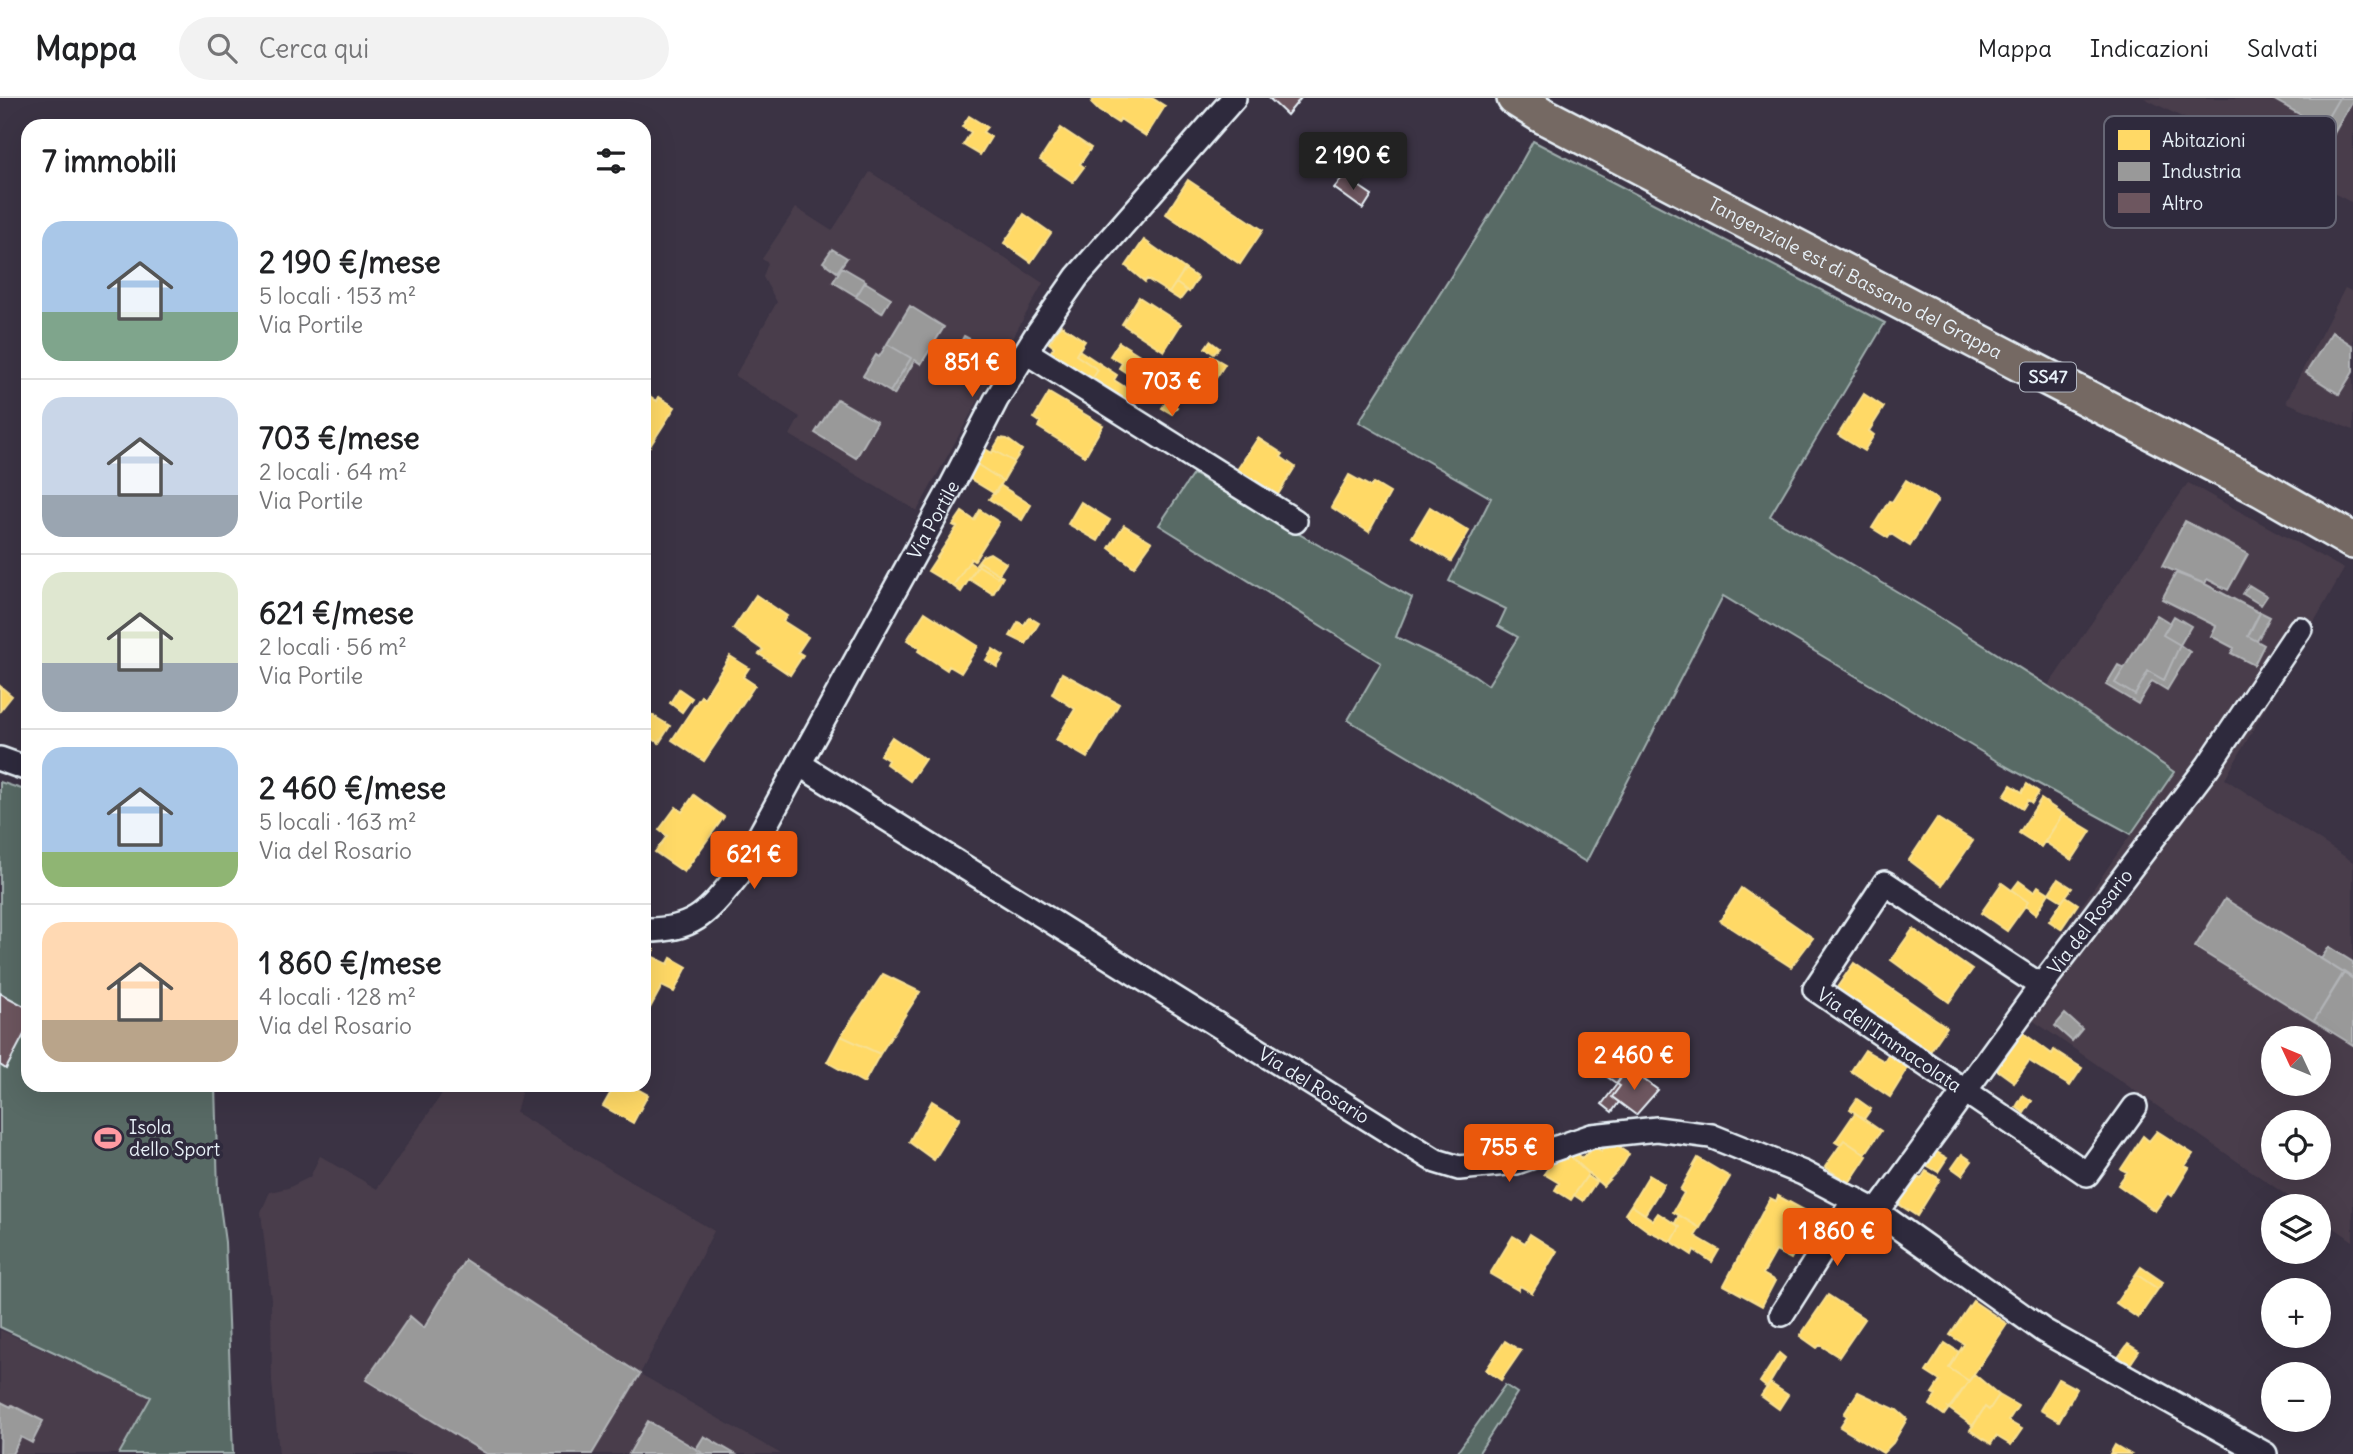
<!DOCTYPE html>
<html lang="it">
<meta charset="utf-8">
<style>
:root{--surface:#fff;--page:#f2f2f2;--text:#202124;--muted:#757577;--line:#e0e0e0;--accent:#ea580c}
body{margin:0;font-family:Delius,sans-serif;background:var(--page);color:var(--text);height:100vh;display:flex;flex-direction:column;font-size:26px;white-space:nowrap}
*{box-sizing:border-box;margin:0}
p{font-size:23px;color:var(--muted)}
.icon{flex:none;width:38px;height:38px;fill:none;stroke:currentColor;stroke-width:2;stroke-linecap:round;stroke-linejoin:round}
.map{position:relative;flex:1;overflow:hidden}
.details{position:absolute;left:21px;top:21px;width:630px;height:973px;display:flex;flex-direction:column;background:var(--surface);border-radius:21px;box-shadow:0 7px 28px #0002}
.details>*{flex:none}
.needle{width:46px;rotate:314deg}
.fabs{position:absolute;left:2261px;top:928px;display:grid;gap:14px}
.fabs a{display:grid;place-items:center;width:70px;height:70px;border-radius:50%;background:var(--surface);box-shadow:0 7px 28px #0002;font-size:35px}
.price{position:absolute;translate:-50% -60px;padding:0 16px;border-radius:7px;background:var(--accent);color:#fff;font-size:23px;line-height:46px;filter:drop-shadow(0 2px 4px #0008)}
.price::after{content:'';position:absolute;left:50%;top:42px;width:21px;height:16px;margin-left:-10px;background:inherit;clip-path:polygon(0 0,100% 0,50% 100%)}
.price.on{background:#222;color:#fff}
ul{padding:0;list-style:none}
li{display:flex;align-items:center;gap:21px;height:175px;padding:0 21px}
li+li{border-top:2px solid var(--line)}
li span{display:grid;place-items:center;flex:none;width:196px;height:140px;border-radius:21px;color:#555}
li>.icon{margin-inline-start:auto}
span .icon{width:84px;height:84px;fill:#fffc;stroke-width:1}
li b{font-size:30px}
h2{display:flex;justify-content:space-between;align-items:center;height:84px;padding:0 21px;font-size:30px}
header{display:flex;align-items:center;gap:42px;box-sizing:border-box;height:98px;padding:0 35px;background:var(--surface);border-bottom:2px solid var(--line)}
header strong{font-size:33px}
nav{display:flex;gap:38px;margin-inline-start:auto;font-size:24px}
.search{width:490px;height:63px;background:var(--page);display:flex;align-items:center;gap:18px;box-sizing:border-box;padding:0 24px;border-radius:38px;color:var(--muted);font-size:26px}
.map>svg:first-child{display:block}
.built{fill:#4a3e4c;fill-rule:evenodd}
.green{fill:#586b65;stroke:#a0aeae;stroke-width:2}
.homes{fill:#ffd966;stroke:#f8e092;stroke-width:2}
.industry{fill:#999;stroke:#b1b3b6;stroke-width:2}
.building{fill:#6d565f;stroke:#e8f1f8;stroke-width:2}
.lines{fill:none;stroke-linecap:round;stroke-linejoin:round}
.minor-casing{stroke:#e8f1f8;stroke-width:28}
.highway-casing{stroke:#e8f1f8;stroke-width:40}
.minor{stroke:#2f2a3d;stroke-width:23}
.highway{stroke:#756964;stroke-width:35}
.labels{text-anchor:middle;stroke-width:7;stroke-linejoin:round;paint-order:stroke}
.shield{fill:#2f2a3d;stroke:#b0b5c0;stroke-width:2}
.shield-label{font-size:18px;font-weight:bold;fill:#e8f1f8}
.street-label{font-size:19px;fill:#e8f1f8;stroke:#2f2a3d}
.poi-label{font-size:19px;fill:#e8f1f8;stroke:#2f2a3d;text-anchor:start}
.key{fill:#2f2a3d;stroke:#666675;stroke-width:2}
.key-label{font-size:19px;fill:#e8f1f8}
</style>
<header>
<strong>Mappa</strong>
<div class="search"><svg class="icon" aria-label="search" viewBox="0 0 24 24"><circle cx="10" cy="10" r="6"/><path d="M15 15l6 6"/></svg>Cerca qui</div>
<nav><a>Mappa</a><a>Indicazioni</a><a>Salvati</a></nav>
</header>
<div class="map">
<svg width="2353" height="1356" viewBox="0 0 2353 1356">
<rect width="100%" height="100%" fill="#3b3344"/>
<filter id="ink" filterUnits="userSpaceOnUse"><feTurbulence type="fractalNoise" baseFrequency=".0143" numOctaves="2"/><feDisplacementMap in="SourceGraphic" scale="14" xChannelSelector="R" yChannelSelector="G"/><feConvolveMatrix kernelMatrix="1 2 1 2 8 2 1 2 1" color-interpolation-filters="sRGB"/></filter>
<g filter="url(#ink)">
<path class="built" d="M2144,0H2353V105Z
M870,74L1043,185L917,413L790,337L800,319L735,278L777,204L763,179L768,165L762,161L796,110L832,133Z
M2345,190L2353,194V332L2286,304Z
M2188,385L2344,471L2225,681L2353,764V1143L2319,1119V1108H2302L2012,908L2174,674L2048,588ZM2273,940H2319V985H2273ZM2273,1024H2319V1069H2273Z
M448,987H523L516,1015L714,1133L640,1276L781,1356H279L272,1283L271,1201L261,1114L270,1094L288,1090L310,1079L320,1058L377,1091Z
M0,1232L151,1299L119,1356H0Z"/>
<path class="green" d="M1533,43L1885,225L1770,418L1928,512L2048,588L2174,674L2131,736L2000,665L1723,498L1586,764L1348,622L1381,565L1159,427L1193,376L1412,500L1396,539L1474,577L1488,587L1518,539L1498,528L1506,511L1449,483L1491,400L1359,324L1508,88Z
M0,684L28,693V987H215L218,1093L225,1144L233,1356H119L151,1299L0,1229Z
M1505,1287L1517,1295L1478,1356H1456Z"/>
<path class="homes" d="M1094,0H1152L1165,8L1146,38L1120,21L1118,25L1099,13L1091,5Z
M969,18L987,29L983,34L991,39L980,57L963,47L971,34L962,29Z
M1061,30L1091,50L1080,66L1084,69L1073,84L1040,62Z
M1188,82L1263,132L1240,166L1166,116Z
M1024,116L1051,135L1031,164L1004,145Z
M1144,142L1185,171L1169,195L1147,181L1145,184L1126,168Z
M1185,171L1198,180L1189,194L1176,185Z
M1176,185L1187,193L1180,202L1169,195Z
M1139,199L1181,226L1164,253L1122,226Z
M1061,227L1085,243L1076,257L1098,272L1088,287L1045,262L1054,249L1049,245Z
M1210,243L1219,250L1214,256L1205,250Z
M1119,244L1151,264L1139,283L1119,270L1122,265L1110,258Z
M1079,252L1117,277L1114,282L1136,296L1126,312L1088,287L1098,272L1076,257Z
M1211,258L1225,266L1216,280L1202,271Z
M1159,275L1167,280L1159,294L1151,289Z
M644,294L657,303L659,299L675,309L650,348L644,344Z
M1049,295L1103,327L1085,358L1038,329L1040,324L1034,320Z
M1864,296L1884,309L1869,333L1874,337L1864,353L1838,337Z
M1167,303L1177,309L1172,316L1162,310Z
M1000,340L1007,341L1022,352L1014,364L993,352Z
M1258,340L1283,356L1281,359L1295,369L1277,398L1237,372Z
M984,350L992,355L993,352L1014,364L1003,383L975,365Z
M975,365L1003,383L995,396L967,379Z
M1349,377L1371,389L1373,385L1390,395L1369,434L1331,409Z
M1906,382L1938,402L1910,448L1891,436L1888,440L1872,430L1889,403L1892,404Z
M1000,387L1031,407L1022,422L989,401Z
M1081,404L1110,422L1098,443L1068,426Z
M1430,409L1469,433L1451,463L1412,439Z
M980,412L999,424L974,463L971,461L953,488L928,473L957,429L953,427L962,414L974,422Z
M1124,427L1152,444L1134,469L1109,450Z
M990,455L1006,465L997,479L976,466L982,458Z
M969,464L977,469L961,494L953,488Z
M980,464L1003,479L993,496L969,481Z
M756,497L787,518L783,523L808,539L798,554L803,557L790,577L759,556L763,552L733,531Z
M925,514L978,548L961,575L949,568L947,572L918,553L920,550L907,542Z
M1029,519L1039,525L1026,546L1010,538L1018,524L1024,527Z
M993,551L1004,558L997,569L986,562Z
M730,558L749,570L743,579L755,587L704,663L672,642L701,598L704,600Z
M1062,575L1119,606L1087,660L1056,642L1075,611L1052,596Z
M0,588L12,598L0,613Z
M679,591L692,600L682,614L670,605Z
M644,612L670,628L659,645L644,635Z
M892,639L925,661L910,683L886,666L888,662L880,657Z
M2027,686L2039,694L2032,705L2028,702L2023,710L2004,698L2011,687L2022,694Z
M694,697L724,719L684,774L655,754L667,738L659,732L676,709L682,714Z
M2041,701L2063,716L2041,749L2019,735Z
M2063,716L2091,733L2072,762L2045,744Z
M1937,720L1973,743L1942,787L1909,762Z
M2058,781L2072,790L2062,803L2049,795Z
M2019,783L2034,794L2038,788L2049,795L2036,816L2025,808L2028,804L2012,792Z
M2002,785L2028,804L2007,833L1981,815Z
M1741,790L1813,840L1791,869L1720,823Z
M2066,798L2078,806L2061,831L2049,823Z
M1913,831L1972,872L1949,904L1891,862Z
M644,846L654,852L651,858L668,866L671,860L687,869L674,894L662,888L644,921Z
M1854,865L1947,929L1929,955L1836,891Z
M883,876L920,894L880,956L841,938Z
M2015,929L2052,956L2054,952L2082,970L2070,988L2029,963L2014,984L1989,966Z
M841,938L880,956L864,985L827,964Z
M1865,952L1884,963L1888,957L1908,970L1890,999L1851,973Z
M615,987H630L648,997L633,1025L603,1008Z
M2023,997L2032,1003L2024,1015L2016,1009Z
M1857,1001L1871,1011L1864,1021L1850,1011Z
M932,1003L960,1020L934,1062L909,1044Z
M1855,1015L1881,1033L1865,1056L1844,1042L1840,1047L1835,1044Z
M2157,1033L2193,1056L2185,1068L2189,1070L2172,1098L2168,1095L2155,1113L2118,1087L2127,1074L2121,1071L2143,1038L2149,1043Z
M1844,1042L1867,1058L1849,1085L1825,1069Z
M1606,1046L1612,1049L1615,1047L1629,1056L1622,1068L1603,1088L1569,1057L1577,1053L1581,1060L1596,1049L1601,1053Z
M1930,1050L1947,1060L1938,1074L1921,1064Z
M1962,1056L1972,1063L1962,1077L1952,1070Z
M1569,1057L1588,1076L1571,1102L1555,1092L1559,1085L1544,1076L1553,1063Z
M1698,1060L1730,1079L1700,1130L1673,1114L1684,1095L1680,1092Z
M1909,1073L1921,1081L1926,1073L1940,1081L1917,1118L1892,1102Z
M1649,1077L1664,1086L1645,1116L1631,1107Z
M1587,1078L1596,1084L1583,1103L1574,1097Z
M1778,1098L1815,1118L1791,1161L1776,1153L1763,1176L1775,1183L1762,1208L1724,1187L1770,1100L1776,1103Z
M1631,1107L1653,1122L1658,1115L1680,1129L1672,1144L1648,1133L1625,1116Z
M1679,1117L1700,1130L1695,1138L1719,1152L1712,1164L1694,1152L1692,1157L1672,1144L1680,1129L1675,1125Z
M1530,1136L1557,1153L1532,1195L1520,1188L1518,1192L1490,1176L1513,1138L1525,1145Z
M2141,1169L2163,1184L2158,1191L2136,1176Z
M2136,1176L2158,1191L2138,1220L2116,1205Z
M1828,1197L1865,1221L1839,1259L1820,1247L1817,1250L1800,1238Z
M1973,1203L2007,1226L1969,1283L1949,1270L1964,1246L1950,1237Z
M1505,1243L1521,1253L1501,1282L1486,1272Z
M1945,1245L1959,1254L1949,1270L1969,1283L1944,1317L1930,1307L1936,1297L1932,1295L1940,1283L1926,1274Z
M2128,1246L2139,1253L2129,1268L2117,1261Z
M1779,1255L1785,1260L1767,1290L1760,1284Z
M1974,1276L1999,1297L1989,1312L1985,1309L1973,1328L1948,1310L1952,1308Z
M2058,1281L2077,1291L2059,1323L2040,1312Z
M1770,1285L1788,1297L1779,1311L1761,1298Z
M1858,1294L1897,1312L1907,1321L1893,1345L1883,1355L1840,1329L1847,1318L1844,1316Z
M1999,1297L2018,1308L2008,1323L2022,1331L2011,1347L1996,1338L1991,1346L1970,1332L1985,1309L1989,1312Z
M2115,1347L2130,1356H2110Z"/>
<path class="industry" d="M2271,0H2339L2322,29Z
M2339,0H2353V2L2333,37L2322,29Z
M832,151L847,160L837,174L823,164Z
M842,169L866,183L856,198L833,184Z
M865,184L891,200L882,215L856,199Z
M910,208L944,229L921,266L915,262L894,297L890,294L911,260L887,246Z
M2332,234L2353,248V274L2339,296L2306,275Z
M964,238L1000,257L988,275L977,270L973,276L950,264Z
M887,246L911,260L890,294L863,278L876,257L879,259Z
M837,301L877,324L856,360L815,335Z
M2185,423L2248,456L2228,492L2207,481L2205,486L2162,468Z
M2176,475L2205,486L2260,515L2248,538L2264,547L2254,567L2231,555L2234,550L2211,538L2216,528L2162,501Z
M2249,487L2267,498L2261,507L2243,496Z
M2260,514L2270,519L2257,543L2248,538Z
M2157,517L2170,525L2163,537L2180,547L2164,582L2148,573L2135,597L2115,585Z
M2174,518L2191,528L2180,547L2163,537Z
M2180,547L2190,554L2167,592L2152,583L2138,606L2106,587L2118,567L2124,570L2115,585L2135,597L2148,573L2164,582Z
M2225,801L2344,875L2314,923L2195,849Z
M2329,849L2353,864V881L2321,861Z
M2344,874L2353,880V947L2314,923Z
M2065,916L2082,931L2072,943L2055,928Z
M465,1162L640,1276L592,1356H487L366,1282L410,1218L424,1230Z
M1,1304L11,1309L12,1307L43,1323L32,1345L21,1339L12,1356H0Z
M648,1323L696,1351L704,1356H629Z
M704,1338L735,1356H704L696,1351Z"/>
<path class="building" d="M1269,0H1301L1287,17Z
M1344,78L1372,97L1363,111L1334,90Z
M0,895L28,910V929L6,971L0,967Z
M1616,960L1628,970L1616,985L1603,976Z
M1628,970L1658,992L1636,1017L1612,999L1620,988L1617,986Z
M1617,986L1620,988L1612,999L1619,1004L1612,1014L1602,1006Z"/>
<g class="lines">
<defs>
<g id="minor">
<path d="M1026,254L1295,423"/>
<path d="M0,661L28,671"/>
<path id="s1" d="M799,666L1436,1063L1459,1070L1516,1064L1592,1038L1657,1031L1711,1038L1803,1075L1877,1114L2044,1233L2265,1356"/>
<path id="s2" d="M644,832C695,833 708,814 738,777L948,395L996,302L1035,239L1077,179L1234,0"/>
<path id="s3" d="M2041,888L1885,785L1815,891L2087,1076L2135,1009"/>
<path id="s4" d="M1877,1114L2041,888L2208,668L2300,531"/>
<path d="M1782,1216L1855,1101"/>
</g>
<g id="highway">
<path id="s5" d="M1515,0L1542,17L2262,391L2353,443"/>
</g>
</defs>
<use href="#minor" class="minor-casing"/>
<use href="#highway" class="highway-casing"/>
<use href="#minor" class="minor"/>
<use href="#highway" class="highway"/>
</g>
</g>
<defs>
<symbol id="stadium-bare" viewBox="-9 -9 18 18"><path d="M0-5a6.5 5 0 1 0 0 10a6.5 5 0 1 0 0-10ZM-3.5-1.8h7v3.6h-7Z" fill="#ff9aa2" stroke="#2f2a3d" stroke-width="2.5" paint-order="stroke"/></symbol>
</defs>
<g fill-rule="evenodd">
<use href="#stadium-bare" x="89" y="1021" width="38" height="38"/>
</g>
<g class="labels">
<rect class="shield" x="2020" y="264.5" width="56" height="29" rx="5"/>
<g class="shield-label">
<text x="2048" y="285">SS47</text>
</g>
<g class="street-label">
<text dy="7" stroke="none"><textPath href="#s5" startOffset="385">Tangenziale est di Bassano del Grappa</textPath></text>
<text dy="7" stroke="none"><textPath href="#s2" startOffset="520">Via Portile</textPath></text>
<text dy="7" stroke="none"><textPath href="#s4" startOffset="360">Via del Rosario</textPath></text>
<text dy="7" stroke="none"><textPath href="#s3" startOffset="404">Via dell'Immacolata</textPath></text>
<text dy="7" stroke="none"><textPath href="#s1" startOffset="607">Via del Rosario</textPath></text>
</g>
<g class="poi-label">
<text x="129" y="1036">Isola<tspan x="129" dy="22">dello Sport</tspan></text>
</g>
</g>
<rect x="2104" y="18" width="232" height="112" rx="10" class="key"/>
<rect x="2118" y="32" width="32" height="20" fill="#ffd966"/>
<rect x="2118" y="64" width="32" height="19" fill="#999"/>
<rect x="2118" y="95" width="32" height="20" fill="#6d565f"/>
<g class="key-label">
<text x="2162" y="49">Abitazioni</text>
<text x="2162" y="80">Industria</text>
<text x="2162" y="112">Altro</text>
</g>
</svg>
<div class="fabs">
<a><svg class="needle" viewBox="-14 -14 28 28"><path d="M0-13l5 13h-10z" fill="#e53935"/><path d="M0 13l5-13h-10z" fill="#757577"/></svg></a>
<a><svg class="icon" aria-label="locate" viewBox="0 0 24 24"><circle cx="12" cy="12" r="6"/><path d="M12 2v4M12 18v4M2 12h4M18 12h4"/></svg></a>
<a><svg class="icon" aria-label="layers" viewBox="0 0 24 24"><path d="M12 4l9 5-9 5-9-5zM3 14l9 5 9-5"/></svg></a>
<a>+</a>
<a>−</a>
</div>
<b class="price on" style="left:1353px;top:94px">2 190 €</b>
<b class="price" style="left:972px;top:301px">851 €</b>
<b class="price" style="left:1172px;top:320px">703 €</b>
<b class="price" style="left:754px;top:793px">621 €</b>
<b class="price" style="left:1634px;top:994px">2 460 €</b>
<b class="price" style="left:1509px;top:1086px">755 €</b>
<b class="price" style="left:1837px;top:1170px">1 860 €</b>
<section class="details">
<h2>7 immobili<svg class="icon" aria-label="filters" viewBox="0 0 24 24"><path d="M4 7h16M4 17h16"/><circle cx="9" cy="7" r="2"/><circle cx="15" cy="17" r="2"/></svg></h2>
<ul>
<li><span style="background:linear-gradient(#a9c7e8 65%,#7fa58c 0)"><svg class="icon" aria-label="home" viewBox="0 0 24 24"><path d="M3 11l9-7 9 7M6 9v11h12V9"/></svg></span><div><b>2 190 €/mese</b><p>5 locali · 153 m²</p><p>Via Portile</p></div></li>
<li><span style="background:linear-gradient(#c9d6e8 70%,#9aa5b1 0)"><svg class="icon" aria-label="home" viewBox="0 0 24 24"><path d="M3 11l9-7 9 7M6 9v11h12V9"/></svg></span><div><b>703 €/mese</b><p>2 locali · 64 m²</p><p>Via Portile</p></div></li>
<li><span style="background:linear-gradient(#dfe7d0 65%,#9aa5b1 0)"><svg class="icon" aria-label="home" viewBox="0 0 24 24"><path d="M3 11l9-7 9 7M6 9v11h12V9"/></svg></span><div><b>621 €/mese</b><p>2 locali · 56 m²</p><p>Via Portile</p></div></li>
<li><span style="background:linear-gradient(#a9c7e8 75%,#8fb573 0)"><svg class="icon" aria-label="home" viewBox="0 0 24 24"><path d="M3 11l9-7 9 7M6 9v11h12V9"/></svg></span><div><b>2 460 €/mese</b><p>5 locali · 163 m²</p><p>Via del Rosario</p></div></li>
<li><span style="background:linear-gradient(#ffd9b3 70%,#b9a48a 0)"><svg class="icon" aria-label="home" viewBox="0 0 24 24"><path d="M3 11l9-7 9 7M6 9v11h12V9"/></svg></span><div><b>1 860 €/mese</b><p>4 locali · 128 m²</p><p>Via del Rosario</p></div></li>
</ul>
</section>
</div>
